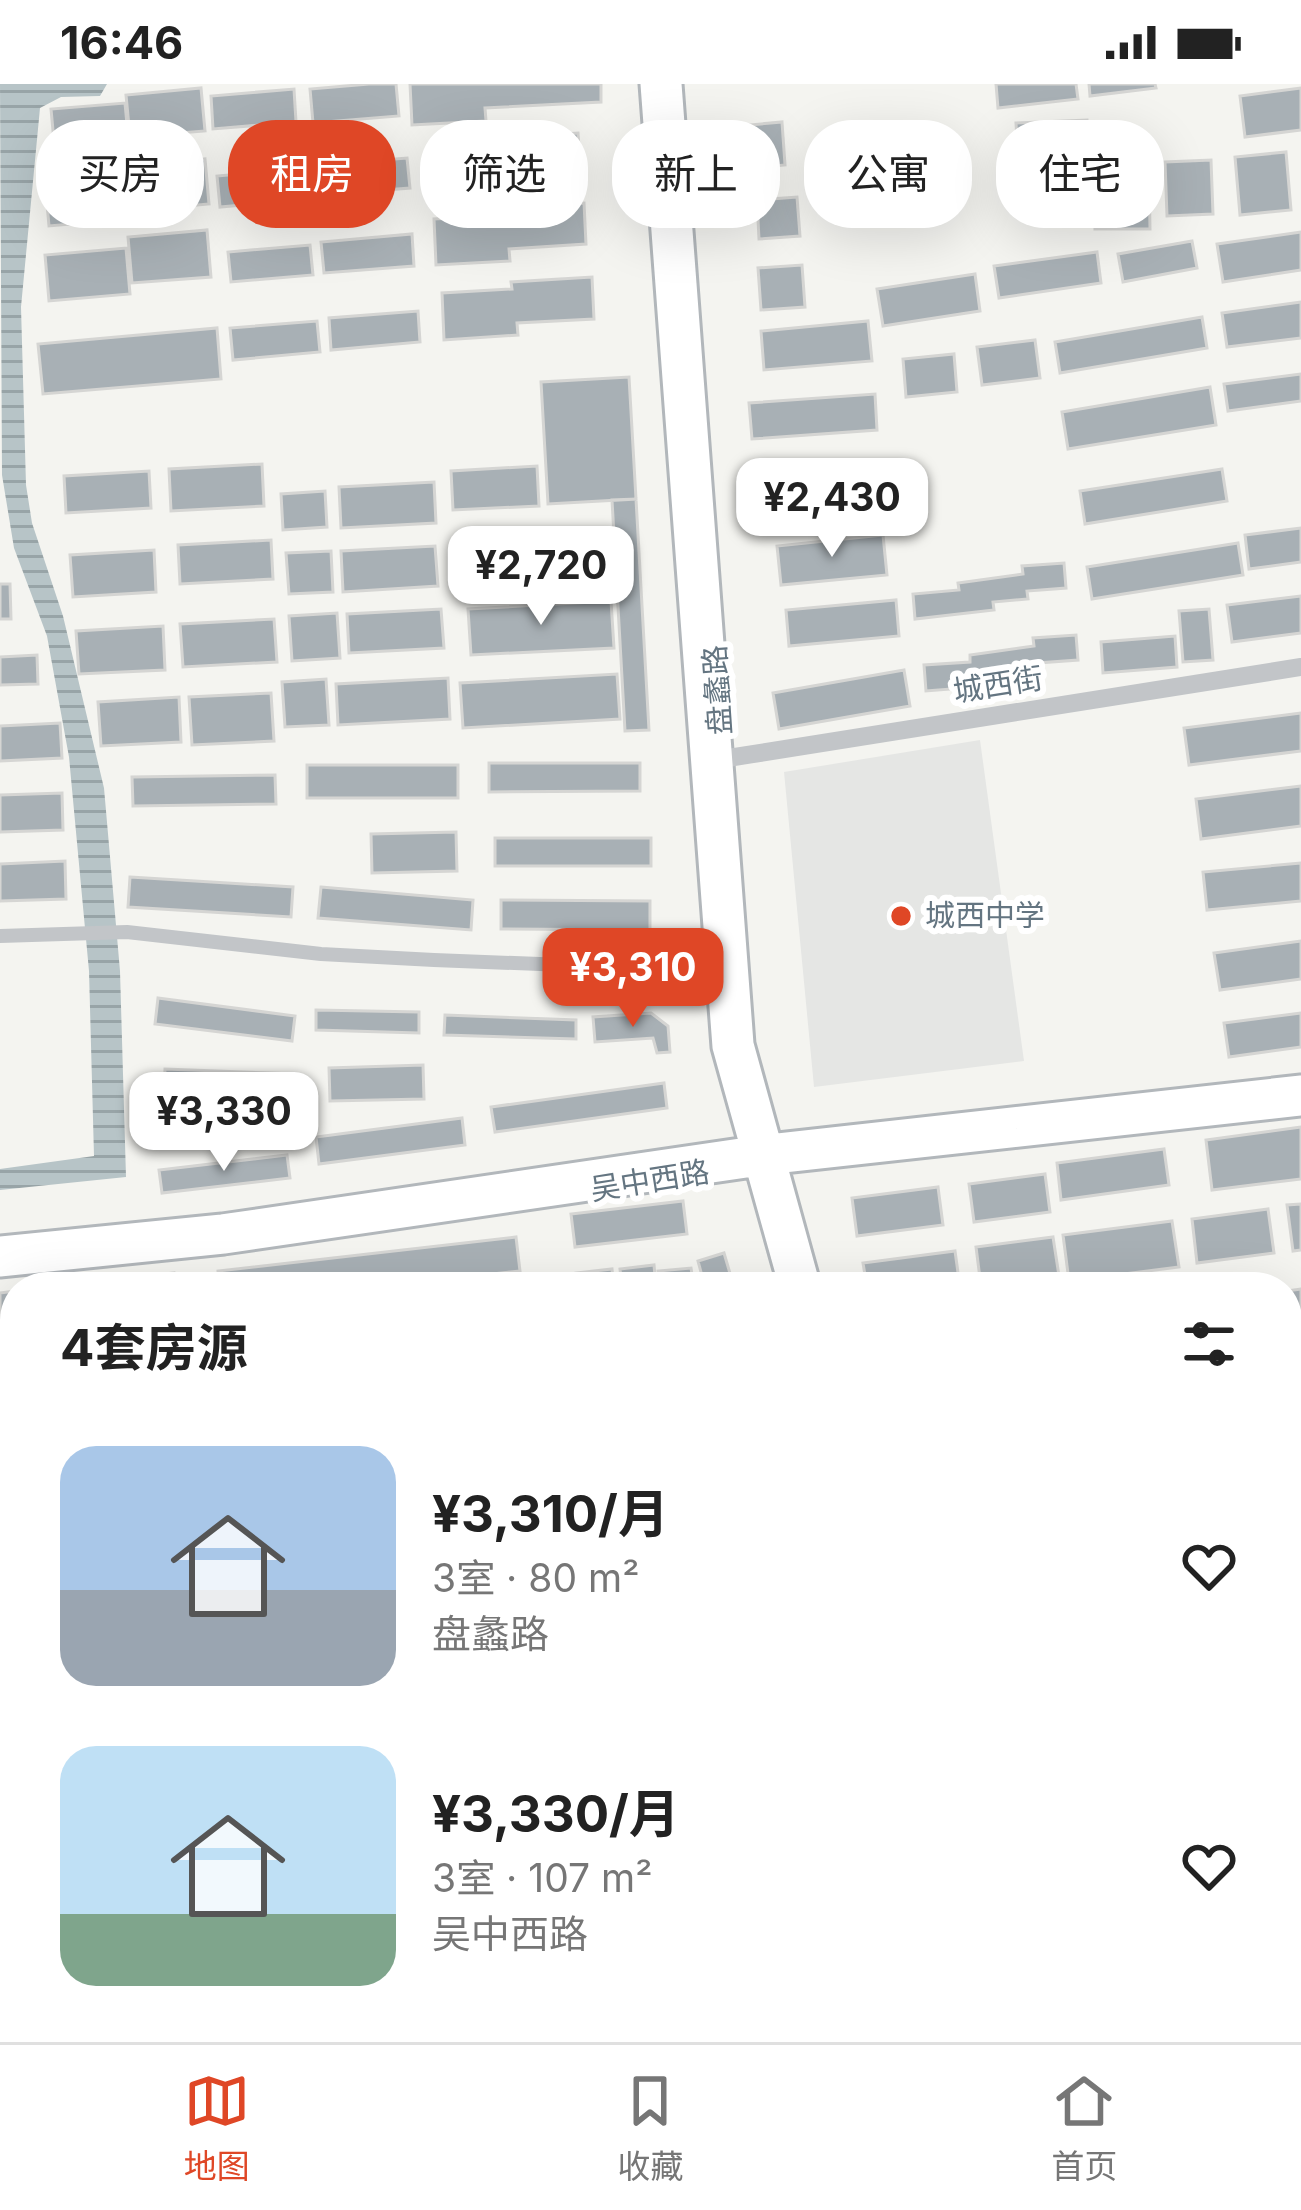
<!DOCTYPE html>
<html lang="zh">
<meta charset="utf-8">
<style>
:root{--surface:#fff;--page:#f6f6f6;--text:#222;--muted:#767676;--line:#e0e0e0;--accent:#df4726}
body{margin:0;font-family:Inter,"Noto Sans SC",sans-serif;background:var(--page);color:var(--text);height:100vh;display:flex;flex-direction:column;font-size:45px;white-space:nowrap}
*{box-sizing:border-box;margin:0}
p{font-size:39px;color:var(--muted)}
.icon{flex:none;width:66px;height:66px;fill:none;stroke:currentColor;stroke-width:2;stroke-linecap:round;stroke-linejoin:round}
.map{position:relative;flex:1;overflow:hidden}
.side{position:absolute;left:0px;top:1188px;width:1302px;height:771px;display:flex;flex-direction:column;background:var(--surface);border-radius:48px 48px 0 0;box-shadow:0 12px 48px #0002}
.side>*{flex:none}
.banner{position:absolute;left:36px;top:36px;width:1230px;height:108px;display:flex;gap:24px}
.price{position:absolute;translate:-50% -102px;padding:0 27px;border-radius:24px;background:#fff;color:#222;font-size:39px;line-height:78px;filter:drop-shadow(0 3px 6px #0008)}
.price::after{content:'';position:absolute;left:50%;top:72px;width:36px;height:27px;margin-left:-18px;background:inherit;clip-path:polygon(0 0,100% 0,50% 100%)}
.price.selected{background:var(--accent);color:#fff}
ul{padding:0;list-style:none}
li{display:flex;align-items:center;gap:36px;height:300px;padding:0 60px}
li span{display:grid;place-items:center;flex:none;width:336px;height:240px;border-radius:36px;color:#555}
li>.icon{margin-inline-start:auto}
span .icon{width:144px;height:144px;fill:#fffc;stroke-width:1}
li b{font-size:51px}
h2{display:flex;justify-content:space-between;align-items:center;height:144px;padding:0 60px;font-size:51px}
.chip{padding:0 42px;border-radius:48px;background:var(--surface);box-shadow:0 12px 48px #0002;font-size:42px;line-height:108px}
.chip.selected{background:var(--accent);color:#fff}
.status{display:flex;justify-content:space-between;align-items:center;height:84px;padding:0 60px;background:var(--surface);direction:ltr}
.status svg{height:33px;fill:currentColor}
.tab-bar{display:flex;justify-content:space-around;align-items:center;height:168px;border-top:3px solid var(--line);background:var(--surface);font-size:33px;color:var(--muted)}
.tab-bar a{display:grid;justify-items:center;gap:6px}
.tab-bar .selected{color:var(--accent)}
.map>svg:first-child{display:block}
.built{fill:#e5e6e4}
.water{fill:url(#water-rules)}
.building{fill:#a8b0b5;stroke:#d5d5d3;stroke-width:3}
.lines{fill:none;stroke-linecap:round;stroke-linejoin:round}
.secondary-casing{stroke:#b2b7bb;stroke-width:27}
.minor{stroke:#c2c5c8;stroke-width:14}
.tertiary{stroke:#c2c5c8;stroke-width:18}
.secondary{stroke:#fff;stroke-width:21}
.poi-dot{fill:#df4726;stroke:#fff;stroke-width:4.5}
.labels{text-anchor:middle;stroke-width:12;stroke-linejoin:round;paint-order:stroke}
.street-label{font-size:30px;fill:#647581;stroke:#fff}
.poi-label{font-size:30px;fill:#647581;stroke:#fff;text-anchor:start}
</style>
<div class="status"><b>16:46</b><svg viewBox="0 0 49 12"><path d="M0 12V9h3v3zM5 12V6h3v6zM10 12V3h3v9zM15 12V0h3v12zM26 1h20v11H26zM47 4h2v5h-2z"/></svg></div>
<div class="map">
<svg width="1301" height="1958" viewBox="0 0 1301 1958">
<defs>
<pattern id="water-rules" width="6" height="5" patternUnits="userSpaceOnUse" patternTransform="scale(3)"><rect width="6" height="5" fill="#b7c4c7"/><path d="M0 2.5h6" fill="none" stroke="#98a4a7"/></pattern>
</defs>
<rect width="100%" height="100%" fill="#f4f4f0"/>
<path class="built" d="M980,656L1024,977L814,1003L784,688Z"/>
<path class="water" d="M0,0H107L100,12L61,13L40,24L21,223L26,401L32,439L63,532L104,704L120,887L126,1093L0,1106V1085L94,1072L89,887L69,673L47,552L14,464L2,391Z"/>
<path class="building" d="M369,0H396L399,32L313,39L310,5Z
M410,0H601V18L485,24L486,37L412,41Z
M996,0H1076L1078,15L998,24Z
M1089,0H1155L1156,4L1090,12Z
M201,4L205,47L130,53L126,11Z
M1301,4V46L1245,53L1240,12Z
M294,5L296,38L213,45L211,12Z
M125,19L129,62L55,68L51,25Z
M1087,36L1089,72L1018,75L1016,39Z
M782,38L785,81L753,84L749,41Z
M578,49L581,91L504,95V107L431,111L428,65L498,61V54Z
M1286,68L1291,126L1240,131L1235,73Z
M407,74L410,104L321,111L319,81Z
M205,75L209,120L131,127L127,82Z
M1211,76L1213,130L1167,132L1165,78Z
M304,84L307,115L220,123L217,92Z
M1149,85L1150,145H1095L1094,86Z
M126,91L130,135L49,142L45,98Z
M797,113L800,152L759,155L757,116Z
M584,119L586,160L509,165L510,177L436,181L434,135L503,131V123Z
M207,146L211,193L132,199L128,153Z
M1301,148V186L1223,198L1217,160Z
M412,150L414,182L324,189L321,158Z
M1192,157L1197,184L1123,198L1118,170Z
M310,161L313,191L231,198L228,168Z
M126,164L130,210L49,217L45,171Z
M1097,168L1101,199L999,214L994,182Z
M802,181L805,223L761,226L758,184Z
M975,190L980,227L883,242L877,205Z
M592,193L594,235L517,239L518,251L444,256L442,209L512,205L511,198Z
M1301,218V254L1227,263L1222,229Z
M418,227L420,258L331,266L329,234Z
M1202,233L1207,264L1060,289L1055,258Z
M317,237L320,268L233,276L230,244Z
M868,237L872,277L764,286L761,247Z
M217,244L221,295L43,310L38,260Z
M1035,256L1040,294L982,301L977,263Z
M954,270L957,308L906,313L903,275Z
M1301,290V317L1228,327L1224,300Z
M629,293L636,415L548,420L541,298Z
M1210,303L1216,341L1068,365L1062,328Z
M875,310L877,346L752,355L749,319Z
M262,380L264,422L171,427L169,385Z
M537,382L539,422L453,426L451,387Z
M879,384L882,427L761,435L758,392Z
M1222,385L1227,417L1085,440L1080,407Z
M149,387L151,424L66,429L64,392Z
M434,398L436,439L341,444L339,403Z
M325,407L327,443L283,446L281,410Z
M636,415L649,646L625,647L612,416Z
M1301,444V478L1249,485L1245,451Z
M607,446L610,489L458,497L456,454Z
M883,451L887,491L781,501L777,462Z
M271,456L273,495L180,500L178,461Z
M1238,459L1243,491L1092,515L1087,483Z
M435,462L438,502L343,508L341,467Z
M154,466L156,508L73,513L70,471Z
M331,467L333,508L289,510L286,469Z
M1064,479L1066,504L1027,507L1028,515L993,518L994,526L915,535L913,510L959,506L958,499L1023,490L1022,482Z
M0,500H10L11,535H0Z
M1301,512V549L1232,558L1227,521Z
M896,516L899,552L789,562L786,526Z
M611,517L614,564L471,571L468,525Z
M441,525L444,564L349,569L347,530Z
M1209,525L1213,576L1183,578L1179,527Z
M337,529L340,574L292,577L289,532Z
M274,535L277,578L183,583L180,540Z
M163,542L165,586L79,590L76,547Z
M1076,551L1078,576L1038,579L1039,587L1004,589L1005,598L976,600L977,603L926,607L924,581L970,578V571L1034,562L1033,554Z
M1175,552L1177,583L1103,589L1101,558Z
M37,571L38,600L0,601V573Z
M904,586L910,622L779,645L773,609Z
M617,590L620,635L463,644L460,599Z
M448,594L450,635L338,641L336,600Z
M326,595L329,641L285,643L282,598Z
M271,609L274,657L192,661L189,613Z
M179,613L181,658L101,662L98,618Z
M1301,629V667L1189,681L1184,644Z
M60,639L62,674L0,677V642Z
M489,679H640V707L489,708Z
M307,681H458V714H307Z
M275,691L276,720L133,722L132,693Z
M1301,702V742L1201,755L1196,715Z
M62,709L63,746L0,748V711Z
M456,748L457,787L372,789L371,750Z
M495,754H651V782H495Z
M65,777L66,815L0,817V780Z
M1301,779V817L1207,826L1203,788Z
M130,793L293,803L291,833L128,823Z
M321,803L473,816L471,846L318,834Z
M501,816L650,817V846L501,845Z
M1301,857V895L1220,906L1214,869Z
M158,914L295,932L292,957L155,940Z
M316,926L419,928V949L316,946Z
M651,929L668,942L670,968L657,969L653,954L595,958L593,933Z
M1301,929V963L1229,973L1224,939Z
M445,931L576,936V955L444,951Z
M423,981L424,1015L330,1017L329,984Z
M165,985L294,990L293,1014L164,1009Z
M664,999L667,1024L495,1048L491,1023Z
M462,1034L465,1061L319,1080L316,1053Z
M1301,1043V1095L1212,1106L1206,1056Z
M1164,1065L1169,1101L1061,1116L1057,1079Z
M287,1071L290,1094L162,1109L159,1086Z
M1045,1090L1050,1128L974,1138L969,1100Z
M938,1103L943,1141L857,1152L852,1114Z
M683,1117L687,1150L575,1163L571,1130Z
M1301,1120V1166L1293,1167L1287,1121Z
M1268,1125L1274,1169L1197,1179L1192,1135Z
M1172,1137L1179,1183L1069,1197L1063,1151Z
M516,1153L520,1187L377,1203H219L218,1187Z
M1053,1153L1059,1192L981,1202L976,1163Z
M955,1167L960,1203H867L863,1179Z
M724,1169L734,1203H705L698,1177Z
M654,1181L656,1203H622L620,1185Z
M691,1184L694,1203H660L658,1187Z
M612,1185L614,1203H578L576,1189Z
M174,1189L176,1203H52Z
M1301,1205V1250L1287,1252V1207Z
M15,1207V1245L0,1247V1209Z
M1301,1274V1319L1287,1321V1276Z
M1301,1378V1427L1287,1429V1380Z
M1301,1452V1515L1287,1517V1454Z
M1301,1534V1585L1287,1587V1536Z
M11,1537L15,1575L0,1577V1539Z
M15,1596V1638L0,1640V1598Z
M1301,1604V1652L1287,1654V1606Z
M1301,1671V1721L1287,1722V1673Z
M15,1698V1737L0,1739V1700Z
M1301,1759V1807L1292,1808L1287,1761Z
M15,1782V1818L0,1820V1784Z
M1083,1944H1177L1179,1958H1076L1075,1945Z
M1184,1944H1280L1186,1956Z
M354,1948L486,1954L485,1958H354Z"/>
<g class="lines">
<defs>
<path id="secondary" d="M651,0L723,963L790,1203
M671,0L743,960L810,1203
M0,1163L222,1141L769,1061L1301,1002
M0,1182L224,1159L774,1079L1301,1021
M859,1944V1958
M879,1944L880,1958"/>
</defs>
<use href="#secondary" class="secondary-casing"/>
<path class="minor" d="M0,852L127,848L321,870L434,876L591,882L725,879
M0,1668L15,1666"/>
<path class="tertiary" d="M709,677L1301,583"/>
<use href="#secondary" class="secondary"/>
</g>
<circle class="poi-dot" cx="901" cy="832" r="12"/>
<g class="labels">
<g class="street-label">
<text transform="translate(998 601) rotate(-9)" y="10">城西街</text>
<text transform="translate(718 606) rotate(-94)" y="10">盘蠡路</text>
<text transform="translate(650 1097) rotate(-9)" y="10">吴中西路</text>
</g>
<g class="poi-label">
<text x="925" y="842">城西中学</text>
</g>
</g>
</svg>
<b class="price" style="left:832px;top:476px">¥2,430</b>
<b class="price" style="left:541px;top:544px">¥2,720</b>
<b class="price selected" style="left:633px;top:946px">¥3,310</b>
<b class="price" style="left:224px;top:1090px">¥3,330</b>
<div class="banner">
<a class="chip">买房</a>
<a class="chip selected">租房</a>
<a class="chip">筛选</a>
<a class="chip">新上</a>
<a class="chip">公寓</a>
<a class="chip">住宅</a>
</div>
<section class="side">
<h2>4套房源<svg class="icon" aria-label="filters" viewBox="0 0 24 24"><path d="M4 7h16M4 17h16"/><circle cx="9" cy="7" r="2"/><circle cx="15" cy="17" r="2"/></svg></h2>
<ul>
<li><span style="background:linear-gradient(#a9c7e8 60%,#9aa5b1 0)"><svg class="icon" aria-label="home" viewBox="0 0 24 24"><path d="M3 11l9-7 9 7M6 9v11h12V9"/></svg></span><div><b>¥3,310/月</b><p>3室 · 80 m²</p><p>盘蠡路</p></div><svg class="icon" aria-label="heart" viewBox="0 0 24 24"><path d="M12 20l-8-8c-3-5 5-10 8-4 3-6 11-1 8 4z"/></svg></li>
<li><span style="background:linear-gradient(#bfe0f5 70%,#7fa58c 0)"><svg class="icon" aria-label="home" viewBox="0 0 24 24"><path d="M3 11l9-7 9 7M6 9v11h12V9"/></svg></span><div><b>¥3,330/月</b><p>3室 · 107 m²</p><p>吴中西路</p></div><svg class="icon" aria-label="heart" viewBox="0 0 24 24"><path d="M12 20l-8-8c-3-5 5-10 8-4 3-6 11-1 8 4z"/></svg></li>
</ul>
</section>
</div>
<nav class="tab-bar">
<a class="selected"><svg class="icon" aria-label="map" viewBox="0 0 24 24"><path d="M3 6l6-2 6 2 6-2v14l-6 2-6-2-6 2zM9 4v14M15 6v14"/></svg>地图</a>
<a><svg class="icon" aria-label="saved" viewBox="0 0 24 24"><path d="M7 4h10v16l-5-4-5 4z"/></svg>收藏</a>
<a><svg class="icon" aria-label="home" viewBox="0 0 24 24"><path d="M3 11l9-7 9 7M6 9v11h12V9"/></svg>首页</a>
</nav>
